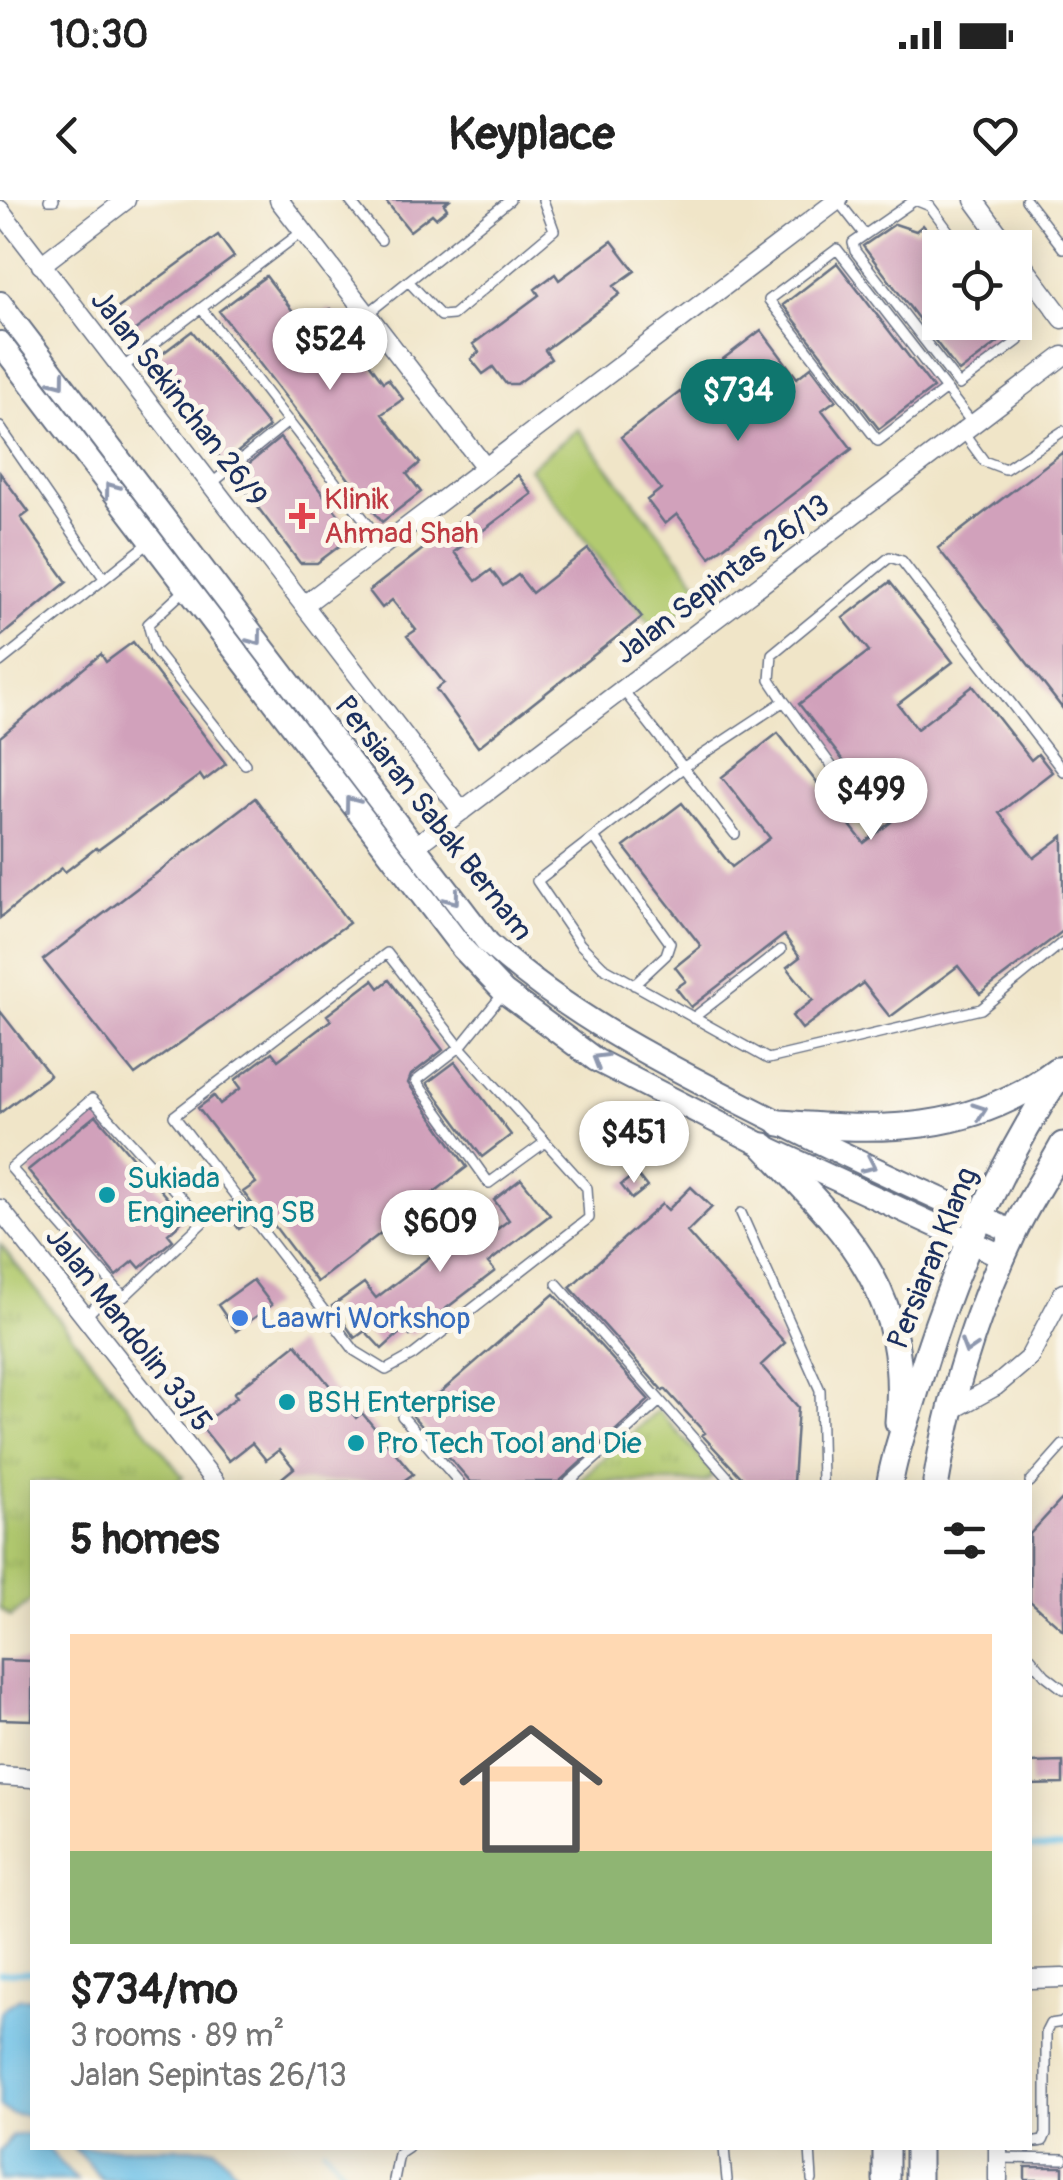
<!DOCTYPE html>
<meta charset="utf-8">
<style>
:root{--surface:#fff;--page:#f6f6f6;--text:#222;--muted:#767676;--line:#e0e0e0;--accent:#0f766e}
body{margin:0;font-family:Pangolin,sans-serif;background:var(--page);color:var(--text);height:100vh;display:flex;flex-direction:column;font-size:38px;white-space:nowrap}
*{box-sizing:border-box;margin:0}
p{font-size:32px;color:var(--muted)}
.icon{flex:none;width:55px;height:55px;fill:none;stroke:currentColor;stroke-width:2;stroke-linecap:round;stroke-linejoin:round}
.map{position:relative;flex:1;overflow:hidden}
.panel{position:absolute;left:30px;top:1280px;width:1002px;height:670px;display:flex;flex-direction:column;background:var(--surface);border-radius:0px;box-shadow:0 5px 25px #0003}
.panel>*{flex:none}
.tools{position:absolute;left:922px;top:30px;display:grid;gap:20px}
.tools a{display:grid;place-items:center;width:110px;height:110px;border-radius:0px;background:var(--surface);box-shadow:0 5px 25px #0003;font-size:50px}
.price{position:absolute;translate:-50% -85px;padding:0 22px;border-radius:35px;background:#fff;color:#222;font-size:32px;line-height:65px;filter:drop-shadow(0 2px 5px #0008)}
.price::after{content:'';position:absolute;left:50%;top:60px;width:30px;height:22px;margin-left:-15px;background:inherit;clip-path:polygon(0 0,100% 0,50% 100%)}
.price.current{background:var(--accent);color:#fff}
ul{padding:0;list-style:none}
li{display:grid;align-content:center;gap:20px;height:530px;padding:0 40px}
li+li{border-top:2px solid var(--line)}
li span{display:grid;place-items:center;height:310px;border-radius:0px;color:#555}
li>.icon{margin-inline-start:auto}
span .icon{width:180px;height:180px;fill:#fffc;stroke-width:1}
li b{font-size:42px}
h2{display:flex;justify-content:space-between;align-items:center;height:120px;padding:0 40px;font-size:42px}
.status{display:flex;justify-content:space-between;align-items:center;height:70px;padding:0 50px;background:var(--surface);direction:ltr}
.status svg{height:28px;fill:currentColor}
header{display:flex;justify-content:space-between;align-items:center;height:130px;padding:0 40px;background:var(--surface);font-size:45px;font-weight:800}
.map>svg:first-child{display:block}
.grass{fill:url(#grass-tufts);stroke:#667c66;stroke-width:2.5}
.pitch{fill:#b2ca6f;stroke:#667c66;stroke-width:2.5}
.water{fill:#6dc2ea;stroke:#4478a4;stroke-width:2.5}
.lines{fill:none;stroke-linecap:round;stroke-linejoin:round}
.stream{stroke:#6dc2ea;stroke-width:5}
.building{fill:#d1a1bb}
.lane-casing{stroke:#666f83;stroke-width:12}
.street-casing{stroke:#666f83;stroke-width:21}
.secondary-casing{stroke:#666f83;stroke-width:26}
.primary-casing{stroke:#666f83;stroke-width:29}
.lane{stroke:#fff;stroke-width:9}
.street{stroke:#fff;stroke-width:18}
.secondary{stroke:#fff;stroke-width:22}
.primary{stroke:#fff;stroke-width:25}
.oneway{stroke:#8d97ae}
.health-dot{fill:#e0444e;stroke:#fbf7ec;stroke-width:4}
.culture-dot{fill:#0f9aa8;stroke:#fbf7ec;stroke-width:4}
.shop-dot{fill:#3f7fe0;stroke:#fbf7ec;stroke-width:4}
.labels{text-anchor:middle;stroke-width:10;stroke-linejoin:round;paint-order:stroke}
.street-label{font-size:30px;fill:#1b2f5e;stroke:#fbf7ec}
.health-label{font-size:30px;fill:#be3a42;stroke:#fbf7ec;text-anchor:start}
.culture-label{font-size:30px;fill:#0d838f;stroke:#fbf7ec;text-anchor:start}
.shop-label{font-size:30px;fill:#366cbe;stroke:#fbf7ec;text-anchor:start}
</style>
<div class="status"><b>10:30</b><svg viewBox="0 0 49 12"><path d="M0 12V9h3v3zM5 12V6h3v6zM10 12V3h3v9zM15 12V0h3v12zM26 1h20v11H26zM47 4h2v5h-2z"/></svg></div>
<header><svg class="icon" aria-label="back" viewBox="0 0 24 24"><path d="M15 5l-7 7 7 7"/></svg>Keyplace<svg class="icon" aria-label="heart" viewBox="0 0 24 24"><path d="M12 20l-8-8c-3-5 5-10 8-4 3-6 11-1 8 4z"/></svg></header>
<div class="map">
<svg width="1063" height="1980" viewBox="0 0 1063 1980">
<defs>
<pattern id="grass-tufts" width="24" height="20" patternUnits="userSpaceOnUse" patternTransform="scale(2.5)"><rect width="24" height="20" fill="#b2ca6f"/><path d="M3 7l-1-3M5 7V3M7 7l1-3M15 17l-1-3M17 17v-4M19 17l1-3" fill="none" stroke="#98ae63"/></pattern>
</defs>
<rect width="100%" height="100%" fill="#fbf7ec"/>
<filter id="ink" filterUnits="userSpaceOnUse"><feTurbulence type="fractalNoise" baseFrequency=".01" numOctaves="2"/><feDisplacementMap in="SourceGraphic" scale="20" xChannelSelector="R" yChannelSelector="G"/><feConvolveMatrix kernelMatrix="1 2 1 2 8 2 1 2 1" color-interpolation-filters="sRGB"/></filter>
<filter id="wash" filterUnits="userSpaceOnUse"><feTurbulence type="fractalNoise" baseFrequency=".0048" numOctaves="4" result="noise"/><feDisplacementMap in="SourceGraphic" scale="40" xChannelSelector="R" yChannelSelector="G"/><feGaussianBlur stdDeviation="2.25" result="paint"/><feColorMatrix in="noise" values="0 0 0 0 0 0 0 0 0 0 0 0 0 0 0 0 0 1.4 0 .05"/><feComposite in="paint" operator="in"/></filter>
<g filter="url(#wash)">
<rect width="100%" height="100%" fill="#f0e5c8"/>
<path class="grass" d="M0,1044L183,1277L176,1282H32V1399L11,1417L0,1408Z
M658,1210L715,1274L706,1282H577Z"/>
<path class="pitch" d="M578,229L706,393L656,431L529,268Z"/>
<path class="water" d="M20,1798L32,1799V1915L12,1914L0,1907V1821L2,1810Z
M26,1934L32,1936V1948H47L77,1980H0V1952L12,1936Z
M74,1948H215L244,1980H103Z"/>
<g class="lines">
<path class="stream" d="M1030,1648H1063
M0,1773L32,1772
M324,1948L351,1980"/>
</g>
<g id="blocks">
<path class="building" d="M385,0H449L444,4L447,9L436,18L432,14L410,31Z
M895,24L916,31L923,25L931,35L938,30L951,48H940V122H998L1008,135L959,172L863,46Z
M218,35L234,57L127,136L110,114Z
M612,41L635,71L614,86L620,94L545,150L551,159L517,184H506L493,167L483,174L471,159L479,152L473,144L539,95L535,89L555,74L559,80Z
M837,63L933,188L879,229L783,105Z
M266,76L305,127L330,109L383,182L388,179L403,199L382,214L420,263L407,274L421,292L382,322L219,111Z
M761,130L797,178L811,167L836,200L822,210L852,249L710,357L677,314L665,324L647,300L661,289L621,237L680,192L689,203L711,186L702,175Z
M192,131L269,227L224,263L155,173L158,157Z
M280,238L354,335L317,363H300L234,276Z
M1063,252V509L938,348Z
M0,273L29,312L21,318L67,382L0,437Z
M518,275L532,294L454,352L476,381L491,370L503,386L518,375L532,393L588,349L642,417L478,547L436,489L444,483L407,436L416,430L392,400L382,408L369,391Z
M890,382L953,462L898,504L917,529L973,486L1031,560L1038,554L1052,572L999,613L1034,658L1063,636V731L980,794L958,766L890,817L863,783L802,829L792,816L813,800L787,767L800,757L784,735L691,807L676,788L686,781L675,767L701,746L624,647L682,603L732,667L770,638L722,577L778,533L864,643L891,622L799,504L869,451L843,418Z
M133,442L226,564L204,581L200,575L98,650L96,648L65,672L62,668L0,718V537L101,454L106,462Z
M255,598L349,723L135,875L43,760Z
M373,780L379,788L389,780L443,850L411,875L408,883L467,967L317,1082L264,1012L260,1014L243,992L256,983L198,908L214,896L220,904L241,888L235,880L272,852L278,860L331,820L327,815Z
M0,811L50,875L0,913Z
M455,862L511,935L482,957L427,883Z
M96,915L185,1019L168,1034L173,1040L140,1068L134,1061L116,1076L28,970Z
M636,973L647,987L632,999L621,985Z
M521,979L550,1015L488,1063L495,1071L410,1136L404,1129L382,1149L365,1131L355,1138L332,1106L364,1083L376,1098L439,1050L433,1042L448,1031L454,1039L464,1031L475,1046L509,1020L494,1000Z
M691,987L712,1007L687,1032L785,1143L761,1165L798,1207L793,1282H746L702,1235L705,1233L665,1189L663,1191L570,1087L662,1004L668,1010Z
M230,1002L247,1024L239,1029L222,1007Z
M253,1080L272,1105L236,1131L218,1105Z
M554,1094L649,1200L559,1282H471L413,1216Z
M296,1144L356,1218L362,1213L413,1274L402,1282H277L294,1268L279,1250L266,1260L252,1243L229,1261L196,1220L206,1213L210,1218L237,1197L234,1193Z
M1063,1298V1430L1030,1401V1334Z
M0,1460L32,1461V1520L0,1519Z
M1063,1562V1584L1030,1585V1563Z
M1025,1967H1063V1980H1025Z"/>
</g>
</g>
<g filter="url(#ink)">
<use href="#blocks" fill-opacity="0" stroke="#666f83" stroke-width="2.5"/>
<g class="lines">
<defs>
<path id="lane" d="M49,0H54
M349,0L381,40
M1026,0L1063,48
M838,1L864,34
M961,48L930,6L915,0L853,43L855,51L959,185L1018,141L1015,119
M408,81L441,116L453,115L554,30L543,0
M201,108L383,344
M367,114L510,0
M122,168L303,31
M946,189L878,241L769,100L837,49L973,224
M0,227L104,378
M963,232L984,261L1005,269L1063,231
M211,284L289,221
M185,390L148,424L155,450L245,564
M0,462L149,343
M623,490L735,634
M784,501L866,613
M1063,571L902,361L890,357L772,454L770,480L784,501L684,567L537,681L580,744L603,767L768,859L981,809L1063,742
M594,637L670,743L666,755L634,785
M387,753L460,847L587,988L589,1018L413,1155L386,1170L355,1151L174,916Z
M502,795L460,847L416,881L489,983L544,943
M693,818L781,750
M92,899L203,1022L124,1097L11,968Z
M741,1013L820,1190L822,1282
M557,1084L732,1282
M85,1117L114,1088
M402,1216L459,1282
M569,1282L660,1201
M1030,1282L1063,1245
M1030,1457L1045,1475L1063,1489
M1030,1943L1043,1941L1046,1934V1832L1050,1824L1063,1822
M724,1948L727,1980
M810,1948L812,1980
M998,1958L1063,1959
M394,1980L399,1954L408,1948"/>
<path id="street" d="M279,0L485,267
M974,0L1009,48
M0,10L462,611
M1015,55L1063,119
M41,65L126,0
M304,405L838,0
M414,647L1063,156
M0,1009L215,1282
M950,1211L996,1186L1029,1158L1063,1093
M0,1576L32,1578
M1030,1779L1063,1778
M998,1948V1980"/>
<path id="secondary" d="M0,103L488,743C564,812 654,859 745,905C833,950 923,992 1014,1032
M0,143L463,749L504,792L596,860L764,946L1004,1057"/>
<path id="primary" d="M780,923C882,931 969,935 1057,870
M764,946C847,1033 910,1091 898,1222
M890,1282C895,1250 908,1218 917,1187C951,1074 997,968 1063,869
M936,1282C950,1196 976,1112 1014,1032C1028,1002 1047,974 1063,945
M886,1948V1980
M918,1980V1948"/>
</defs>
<use href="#lane" class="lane-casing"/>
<use href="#street" class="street-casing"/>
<use href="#secondary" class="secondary-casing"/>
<use href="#primary" class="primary-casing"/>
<use href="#lane" class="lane"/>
<use href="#street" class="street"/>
<use href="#secondary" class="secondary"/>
<use href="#primary" class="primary"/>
</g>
<defs><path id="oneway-chevron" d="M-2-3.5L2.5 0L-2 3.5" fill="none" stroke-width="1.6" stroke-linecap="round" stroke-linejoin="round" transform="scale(2.5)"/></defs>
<g class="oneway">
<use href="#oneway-chevron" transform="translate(59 181) rotate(53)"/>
<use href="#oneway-chevron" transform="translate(111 289) rotate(-127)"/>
<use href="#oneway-chevron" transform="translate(256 439) rotate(53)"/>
<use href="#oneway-chevron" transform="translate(351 603) rotate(-127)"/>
<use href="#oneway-chevron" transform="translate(453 698) rotate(53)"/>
<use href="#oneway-chevron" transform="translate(599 860) rotate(-149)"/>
<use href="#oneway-chevron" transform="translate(980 911) rotate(-20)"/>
<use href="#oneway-chevron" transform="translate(869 965) rotate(25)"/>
<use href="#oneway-chevron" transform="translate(968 1147) rotate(107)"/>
</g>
</g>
<path class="health-dot" d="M297 301h10v10h10v10h-10v10h-10v-10h-10v-10h10z"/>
<g class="culture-dot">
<circle cx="107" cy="995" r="10"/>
<circle cx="287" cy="1202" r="10"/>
<circle cx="356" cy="1243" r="10"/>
</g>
<circle class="shop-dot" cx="240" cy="1118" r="10"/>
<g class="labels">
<g class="street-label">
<text transform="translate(179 198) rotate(52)" y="10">Jalan Sekinchan 26/9</text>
<text transform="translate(722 379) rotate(-37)" y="10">Jalan Sepintas 26/13</text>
<text transform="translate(434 618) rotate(52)" y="10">Persiaran Sabak Bernam</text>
<text transform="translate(932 1058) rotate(-68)" y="10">Persiaran Klang</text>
<text transform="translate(129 1129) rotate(52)" y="10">Jalan Mandolin 33/5</text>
</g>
<g class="health-label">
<text x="324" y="309">Klinik<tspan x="324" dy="34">Ahmad Shah</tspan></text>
</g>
<g class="culture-label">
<text x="127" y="988">Sukiada<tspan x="127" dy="34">Engineering SB</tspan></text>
<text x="307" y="1212">BSH Enterprise</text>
<text x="376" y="1253">Pro Tech Tool and Die</text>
</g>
<g class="shop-label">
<text x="260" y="1128">Laawri Workshop</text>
</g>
</g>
</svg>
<div class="tools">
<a><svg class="icon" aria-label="locate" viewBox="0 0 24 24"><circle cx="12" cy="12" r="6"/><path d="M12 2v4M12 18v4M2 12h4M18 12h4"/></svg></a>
</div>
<b class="price" style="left:330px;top:193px">$524</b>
<b class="price current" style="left:738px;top:244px">$734</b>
<b class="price" style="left:871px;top:643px">$499</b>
<b class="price" style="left:634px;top:986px">$451</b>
<b class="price" style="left:440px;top:1075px">$609</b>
<section class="panel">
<h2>5 homes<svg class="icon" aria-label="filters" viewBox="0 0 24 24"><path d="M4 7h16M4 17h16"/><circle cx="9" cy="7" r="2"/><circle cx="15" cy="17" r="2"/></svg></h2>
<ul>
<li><span style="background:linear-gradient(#ffd9b3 70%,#8fb573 0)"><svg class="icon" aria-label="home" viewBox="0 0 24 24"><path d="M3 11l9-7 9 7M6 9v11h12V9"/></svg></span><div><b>$734/mo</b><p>3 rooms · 89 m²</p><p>Jalan Sepintas 26/13</p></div></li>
</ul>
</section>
</div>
